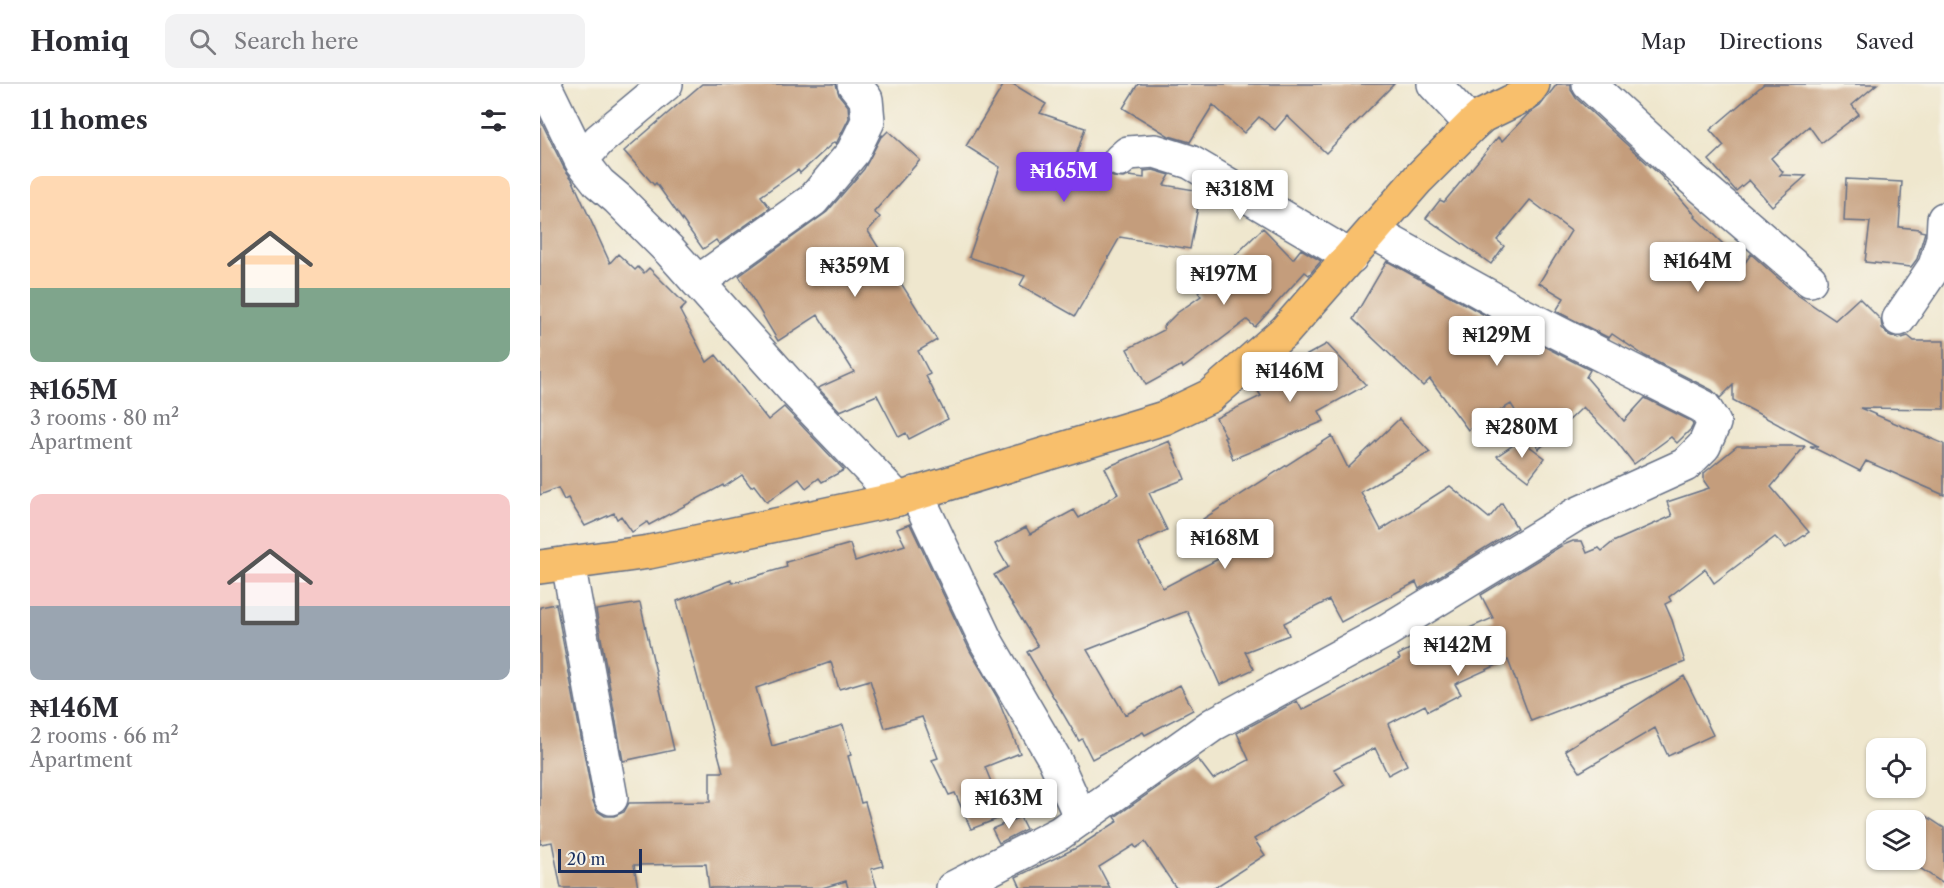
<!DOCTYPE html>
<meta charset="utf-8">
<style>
:root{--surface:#fff;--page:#f2f2f3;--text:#2b2b33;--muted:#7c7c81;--line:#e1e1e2;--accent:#7c3aed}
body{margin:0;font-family:"Libre Caslon Text",serif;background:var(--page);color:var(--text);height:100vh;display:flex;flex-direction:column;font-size:22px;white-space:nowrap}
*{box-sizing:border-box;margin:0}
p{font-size:20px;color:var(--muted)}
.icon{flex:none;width:33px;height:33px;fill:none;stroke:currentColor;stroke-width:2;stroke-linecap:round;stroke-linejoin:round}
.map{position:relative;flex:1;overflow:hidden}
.sheet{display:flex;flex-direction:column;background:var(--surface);width:540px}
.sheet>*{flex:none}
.fabs{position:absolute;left:1326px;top:654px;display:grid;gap:12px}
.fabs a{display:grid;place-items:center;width:60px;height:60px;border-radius:12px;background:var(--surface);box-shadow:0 2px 4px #0004;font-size:30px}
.scale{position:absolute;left:18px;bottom:15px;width:84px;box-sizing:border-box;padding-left:6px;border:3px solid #1b2f5e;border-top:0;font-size:16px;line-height:21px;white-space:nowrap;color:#1b2f5e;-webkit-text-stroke:4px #f7f3e8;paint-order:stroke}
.price{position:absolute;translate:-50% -51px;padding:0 14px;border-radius:6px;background:#fff;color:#222;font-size:20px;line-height:39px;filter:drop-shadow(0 2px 3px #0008)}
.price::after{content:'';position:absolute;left:50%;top:36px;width:18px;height:14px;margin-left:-9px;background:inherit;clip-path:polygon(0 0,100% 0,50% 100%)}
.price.selected{background:var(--accent);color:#fff}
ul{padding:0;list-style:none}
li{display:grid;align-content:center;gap:12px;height:318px;padding:0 30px}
li span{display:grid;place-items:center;height:186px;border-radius:12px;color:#555}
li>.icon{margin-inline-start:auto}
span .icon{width:108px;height:108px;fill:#fffc;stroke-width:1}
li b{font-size:26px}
h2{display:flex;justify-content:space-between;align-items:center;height:72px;padding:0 30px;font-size:26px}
header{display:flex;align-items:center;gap:36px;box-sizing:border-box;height:84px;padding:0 30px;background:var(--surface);border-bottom:2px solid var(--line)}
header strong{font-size:28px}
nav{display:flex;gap:33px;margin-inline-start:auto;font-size:21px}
.search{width:420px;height:54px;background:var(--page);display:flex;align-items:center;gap:15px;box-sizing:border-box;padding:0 21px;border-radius:12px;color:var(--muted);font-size:22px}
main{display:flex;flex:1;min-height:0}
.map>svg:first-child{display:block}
.building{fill:#c49d7c}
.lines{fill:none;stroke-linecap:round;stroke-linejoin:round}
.minor-casing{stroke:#656f85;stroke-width:36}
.major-casing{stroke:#656f85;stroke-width:36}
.minor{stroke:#fff;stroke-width:33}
.major{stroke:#f8bf6c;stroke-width:33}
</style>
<header>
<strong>Homiq</strong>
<div class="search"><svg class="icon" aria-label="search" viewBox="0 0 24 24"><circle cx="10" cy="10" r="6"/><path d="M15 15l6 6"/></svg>Search here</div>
<nav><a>Map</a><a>Directions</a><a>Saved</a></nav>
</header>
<main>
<section class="sheet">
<h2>11 homes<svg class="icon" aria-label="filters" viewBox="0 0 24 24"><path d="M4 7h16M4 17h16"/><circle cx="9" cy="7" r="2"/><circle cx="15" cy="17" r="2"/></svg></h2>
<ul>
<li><span style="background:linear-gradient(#ffd9b3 60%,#7fa58c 0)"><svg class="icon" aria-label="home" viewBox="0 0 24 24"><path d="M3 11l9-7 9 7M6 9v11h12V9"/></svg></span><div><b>₦165M</b><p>3 rooms · 80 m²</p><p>Apartment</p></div></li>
<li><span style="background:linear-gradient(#f6c9c9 60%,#9aa5b1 0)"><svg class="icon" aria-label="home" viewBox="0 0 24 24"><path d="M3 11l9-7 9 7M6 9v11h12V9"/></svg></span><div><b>₦146M</b><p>2 rooms · 66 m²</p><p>Apartment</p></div></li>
</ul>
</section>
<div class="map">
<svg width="1404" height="804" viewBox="0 0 1404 804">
<rect width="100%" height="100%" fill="#f7f3e8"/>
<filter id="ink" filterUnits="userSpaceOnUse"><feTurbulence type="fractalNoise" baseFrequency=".0167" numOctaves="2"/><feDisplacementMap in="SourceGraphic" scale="12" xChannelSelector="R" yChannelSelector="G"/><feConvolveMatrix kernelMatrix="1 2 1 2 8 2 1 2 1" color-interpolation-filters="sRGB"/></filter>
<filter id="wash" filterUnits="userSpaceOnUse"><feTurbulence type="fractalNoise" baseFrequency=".008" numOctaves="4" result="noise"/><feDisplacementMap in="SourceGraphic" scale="24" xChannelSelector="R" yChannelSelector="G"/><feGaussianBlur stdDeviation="1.35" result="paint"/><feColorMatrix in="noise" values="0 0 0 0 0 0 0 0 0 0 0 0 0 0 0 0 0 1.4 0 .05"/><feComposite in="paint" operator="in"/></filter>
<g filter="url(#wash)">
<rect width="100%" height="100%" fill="#efe7ce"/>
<g id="blocks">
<path class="building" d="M162,0H296L299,11L308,22L309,34L296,60L294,58L260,89L258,86L221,112L230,124L179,160L176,156L163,165L116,99L114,101L84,67Z
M464,0H473L506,20L500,29L545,44L533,81L565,87L573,93L583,94L589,92L604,94V87L613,86L630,91L624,101L661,107L650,165L580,153L535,232L480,201L485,192L429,173L460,83L426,62Z
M598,0H854L786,69L747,32L735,46L719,33L704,49L673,21L650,58L629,52L583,24Z
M1017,0H1031V6L1036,14L1121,92L1156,132L1155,133L1204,180L1211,170L1256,210L1295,236L1319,214L1341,236L1342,244L1349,251L1359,255L1368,252L1374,257H1404V325L1320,324L1404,360V411L1326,377L1320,387L1270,362H1278L1193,316V301L1180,314L1172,306L1105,272L1072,250L1069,254L1016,227L1024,214L999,199L1031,147L990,116L957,156L964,162L951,180L886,134L900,116L904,118L958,53L962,57L987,31L1000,22Z
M1224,0H1337L1312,21L1319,30L1281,59L1269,42L1231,74L1243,88L1240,91L1266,92L1232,122L1209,96L1196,107L1169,76L1184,62L1170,46Z
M0,35L24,84L32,95L70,179L78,170L95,186L98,183L104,189L109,184L146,221L140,227L167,278L176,271L228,336L244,323L304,386L282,398L279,394L266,404L259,395L227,418L214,401L211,403L202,391L184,403L183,401L109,441L107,438L92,448L81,432L77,435L74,429L45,442L28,414L24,416L18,404L0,411Z
M348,47L380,76L334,128L340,133L328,147L397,256L378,267L390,290L386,292L408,335L369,355L366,349L359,353L337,311L300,327L278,304L314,288L278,231L238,257L199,192L287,128L324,85L342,51L343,52Z
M1306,95L1362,98L1359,143L1380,145V147L1385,148L1377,175L1371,183L1325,178L1330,138L1304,137Z
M723,144L753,175L761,165L781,177L769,191L765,188L715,243L707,236L643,284L642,281L606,301L587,265L624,246L623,243L637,229L661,212L658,208Z
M847,177L968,244L1050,286L1046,293L1084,337L1105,314L1151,337L1153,341L1151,345L1137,359L1131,353L1094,380L1077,358L1043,323L999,365L971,320L928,346L890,295L883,302L813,235Z
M787,260L826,301L779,327L784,337L693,375L684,353H686L676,334L721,312L718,307L741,295L740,293L762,282L758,276Z
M859,335L890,368L821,408L841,446L910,402L949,434L962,419L977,444L879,505L876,498L801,538L789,516L744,539L749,551L705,568L714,585L680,601L647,527L547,566L585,631L640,601L653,626L605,651L603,648L552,675L542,655L539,657L487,568L498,562L454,491L468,483L455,460L486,443L490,450L534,426L539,434L578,410L565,384L629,357L645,395L609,409L627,446L598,460L623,504L686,471L663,435L792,352L808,384Z
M981,356L1005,374L988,396L957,372Z
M1197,362H1265L1231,403L1269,448L1246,464L1235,453L1174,499L1165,485L1129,513L1131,517L1125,520L1132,536L1145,578L991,637L968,576L915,600L921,610L888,627L885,621L848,640L867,681L848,691L835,664L794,685L805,701L714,755L725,771L674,804H636L605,758L596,764L594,761L559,783L570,804H481L476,793L538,763L578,737L575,733L658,675L673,695L709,676L697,649L757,617L762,626L860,575L858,571L891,554L894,559L953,534L941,511L1021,462L1033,457H1042L1047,469L1059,464L1062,467L1073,458L1132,432L1127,418L1169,404L1164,397V389Z
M370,440L430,567L457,613L480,669L445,683L465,732L431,745L415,709L409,711L392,676L398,674L382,633L345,644L330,596L299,605L291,578L216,604L232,662L303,641L311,671L308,672L321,719L325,718L343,782L331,785L337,804H308L306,797L282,804H169L166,780L94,781L98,804H21L12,758L0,760V523L16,520L53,717L57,727L65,732H74L84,728L89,719L170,718V688H183L137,517L191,496L192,499L247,483L246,478L310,460L315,477L365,461L357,445Z
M100,519L134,666L83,677L56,526Z
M1144,592L1173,651L1128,672L1115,644L1040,688L1025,666Z
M1380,728L1404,744V800L1368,776H1376L1374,736Z
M480,733L486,745L459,759L452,745Z"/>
</g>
</g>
<g filter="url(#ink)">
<use href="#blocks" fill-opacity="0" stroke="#656f85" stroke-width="1.5"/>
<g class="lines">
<defs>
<path id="minor" d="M4,0L41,76L59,99L78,115L130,167L254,306L358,415
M894,0L932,41
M1049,0L1148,91L1270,196
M41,76L59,56L126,0
M580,76L588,69L615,67L650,78L811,173
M158,198L273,116L313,68L328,37L326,15L314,0
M1359,235L1395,182L1403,154L1404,135
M376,409L447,559L514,674L541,734
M28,479L71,714
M413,804L520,749L674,640L846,547L1035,431L1145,381L1164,362L1174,339L1164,323L977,228L833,148"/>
<path id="major" d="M0,483L109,468L358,415L624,334L670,312L745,247L878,95L932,41L942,32L985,11L993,0"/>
</defs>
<use href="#minor" class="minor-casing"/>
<use href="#major" class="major-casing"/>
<use href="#minor" class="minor"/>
<use href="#major" class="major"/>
</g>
</g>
</svg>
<div class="fabs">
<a><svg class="icon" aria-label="locate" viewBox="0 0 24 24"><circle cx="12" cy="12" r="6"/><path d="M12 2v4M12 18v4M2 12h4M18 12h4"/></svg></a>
<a><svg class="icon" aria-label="layers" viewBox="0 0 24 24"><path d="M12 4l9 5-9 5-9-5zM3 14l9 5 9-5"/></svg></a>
</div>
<div class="scale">20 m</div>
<b class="price selected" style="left:524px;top:119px">₦165M</b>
<b class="price" style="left:700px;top:137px">₦318M</b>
<b class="price" style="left:1158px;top:209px">₦164M</b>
<b class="price" style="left:315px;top:214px">₦359M</b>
<b class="price" style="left:684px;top:222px">₦197M</b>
<b class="price" style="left:957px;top:283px">₦129M</b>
<b class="price" style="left:750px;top:319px">₦146M</b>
<b class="price" style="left:982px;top:375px">₦280M</b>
<b class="price" style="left:685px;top:486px">₦168M</b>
<b class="price" style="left:918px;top:593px">₦142M</b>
<b class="price" style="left:469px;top:746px">₦163M</b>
</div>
</main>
